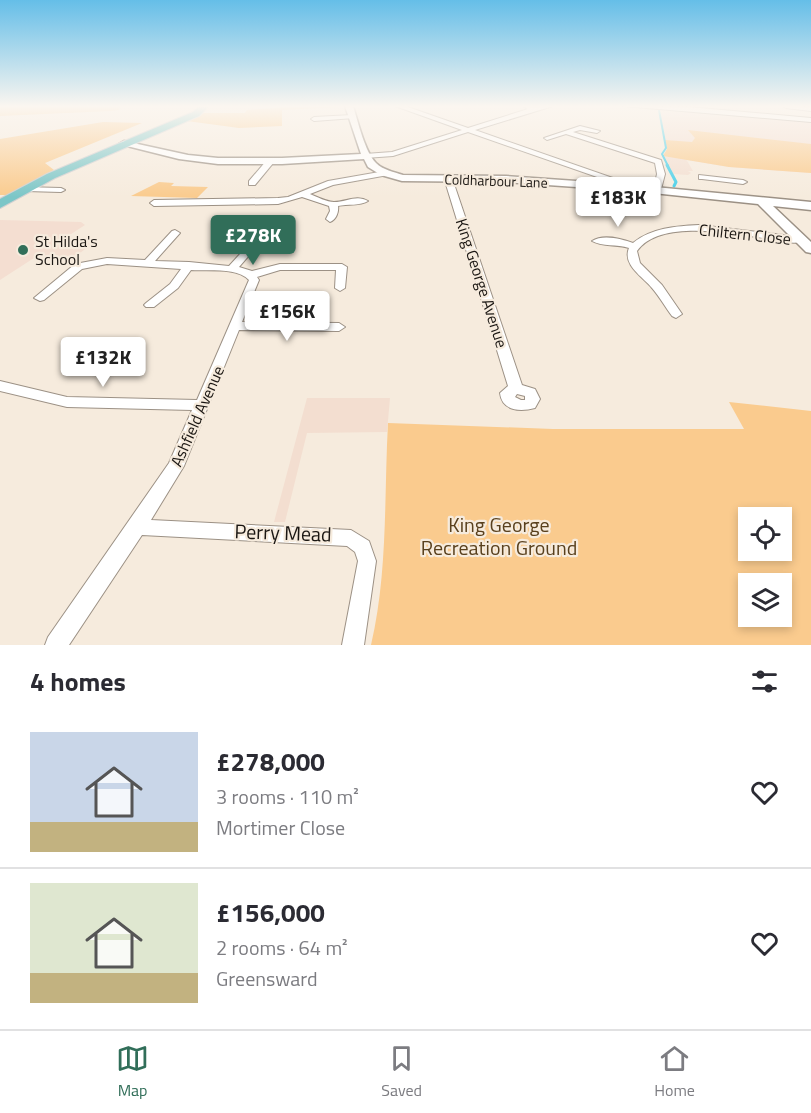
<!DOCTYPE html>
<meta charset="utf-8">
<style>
:root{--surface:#fff;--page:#f7f7f7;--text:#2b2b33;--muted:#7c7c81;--line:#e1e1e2;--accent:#316e59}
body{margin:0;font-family:"Titillium Web",sans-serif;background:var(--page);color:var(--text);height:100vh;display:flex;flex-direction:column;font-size:22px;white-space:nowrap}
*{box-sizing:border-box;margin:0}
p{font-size:20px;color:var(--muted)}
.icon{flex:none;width:33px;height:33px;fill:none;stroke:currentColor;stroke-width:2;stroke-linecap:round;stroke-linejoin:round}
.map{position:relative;height:645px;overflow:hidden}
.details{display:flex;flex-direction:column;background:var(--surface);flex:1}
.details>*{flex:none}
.buttons{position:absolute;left:738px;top:507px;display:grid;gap:12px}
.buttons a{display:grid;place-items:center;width:54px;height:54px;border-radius:0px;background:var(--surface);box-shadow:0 3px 9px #0003;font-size:30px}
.price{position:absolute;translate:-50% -51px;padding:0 14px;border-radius:6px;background:#fff;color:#222;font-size:20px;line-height:39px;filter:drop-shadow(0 2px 3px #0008)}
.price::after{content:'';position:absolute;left:50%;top:36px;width:18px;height:14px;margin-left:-9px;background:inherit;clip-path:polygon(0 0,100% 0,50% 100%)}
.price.active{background:var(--accent);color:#fff}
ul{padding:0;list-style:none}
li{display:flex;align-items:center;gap:18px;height:150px;padding:0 30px}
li+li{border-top:2px solid var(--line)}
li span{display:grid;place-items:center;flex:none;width:168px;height:120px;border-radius:0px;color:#555}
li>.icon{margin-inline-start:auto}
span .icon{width:72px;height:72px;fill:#fffc;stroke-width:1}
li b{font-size:26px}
h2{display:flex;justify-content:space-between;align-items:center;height:72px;padding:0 30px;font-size:26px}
.dock{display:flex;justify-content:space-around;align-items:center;height:84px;border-top:2px solid var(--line);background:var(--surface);font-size:16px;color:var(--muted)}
.dock a{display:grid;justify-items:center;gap:3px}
.dock .active{color:var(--accent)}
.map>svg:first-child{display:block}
.industrial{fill:#f3ded0}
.education{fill:#f4ded1}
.green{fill:#facb8e;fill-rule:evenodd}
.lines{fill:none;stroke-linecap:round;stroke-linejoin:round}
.stream-far1{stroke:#40cee9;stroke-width:2}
.stream{stroke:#40cee9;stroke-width:3}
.street-casing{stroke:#9c9185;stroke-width:2}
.secondary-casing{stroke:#9c9185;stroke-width:3}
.primary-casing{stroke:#d1d0d0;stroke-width:2}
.street{fill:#fff;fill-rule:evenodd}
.secondary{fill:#fff;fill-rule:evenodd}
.primary{fill:#7cc6c7;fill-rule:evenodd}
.poi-dot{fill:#316e59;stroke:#f6ebdd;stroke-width:2}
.labels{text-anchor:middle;stroke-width:4.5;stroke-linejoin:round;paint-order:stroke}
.far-street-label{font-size:14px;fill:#1a1612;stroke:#f6ebdd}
.street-label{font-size:16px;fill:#1a1612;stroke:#f6ebdd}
.poi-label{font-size:16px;fill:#1a1612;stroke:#f6ebdd;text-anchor:start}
.near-park-label{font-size:20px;fill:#59401d;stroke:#f6ebdd}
.near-street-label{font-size:20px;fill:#1a1612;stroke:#f6ebdd}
</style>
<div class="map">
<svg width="811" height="645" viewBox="0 0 811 645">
<rect width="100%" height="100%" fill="#f6ebdd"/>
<path class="industrial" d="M663,156L686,159L693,171H688L691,173L688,175L673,174Z
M60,241L93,243L67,263L33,258Z
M307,398H390L387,432L307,433L285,522H274Z"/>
<path class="education" d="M660,109L811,122V173L729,167L663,156L667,149Z
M0,220L81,222L85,225L0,280Z"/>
<path class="green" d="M0,106H120L119,110L110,111L0,116Z
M288,107H343L282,110V126L239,128L187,121L204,113H245L247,110Z
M103,122L142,123L45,163L54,170L8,195H0V139Z
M688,130L811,144V173L729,167L663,156L667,149L665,140L692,142L695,138Z
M159,182L174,183L171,186L208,187L197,198L131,196Z
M729,402L811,411V645H371C388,573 384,496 388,423L553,429H744ZM748,518H782V550H748ZM748,584H782V616H748Z"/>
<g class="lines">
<path class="stream-far1" d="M659,110L666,148L662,154L668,166"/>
<path class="stream" d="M667,165L676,182L674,186"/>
<defs>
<path id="street" d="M395,106H405L468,128L528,109L523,106H553L475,130L630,184L623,186L468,132L393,156L365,158V154L392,152L462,130Z
M623,106L689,107L811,118V122Z
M783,106L811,107V111L786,108Z
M352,115L354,118L314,121L311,119L314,117Z
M580,126L600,131L597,133L580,130L573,132L661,160L665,174L660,193L653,191L657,174L655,163L566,134L547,140L544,138Z
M267,160L274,162L255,185H249V181Z
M385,171H388V175L333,185L310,194C317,197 327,202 334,202C346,202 357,194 368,201C361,206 347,204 338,206C339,212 336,220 330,222L326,219L330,211L329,206L302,197L278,204L154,206L150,203L154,200L278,198L288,197L328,181Z
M699,175L743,180L747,182L743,184L702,179H699Z
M445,176L452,178L522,385L535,389L540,399L535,408C520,412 502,411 500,393L508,386L444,178ZM517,394L525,396V400H521L515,397Z
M23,187L61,188L65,190L61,192L26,191L22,189Z
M699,225L801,237L806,240C798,245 784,242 775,240C740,235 661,217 637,251L640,263L662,285L682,314L676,318L672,316C665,307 660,297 652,288C643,277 622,265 629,248C617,244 602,247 592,241C603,234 622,239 633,243C651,228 676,226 699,225Z
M175,230L180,233L155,261L189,262L229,266L250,243L253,242L258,245L239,267L252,271L280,264H342L347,267L345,288L340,291L335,288L336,270H280L257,277L259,280L242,322L339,323L345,327L339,331L239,330L184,466L151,520L351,530L369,541L376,561L364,645H342L358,561L355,552L347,546L142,535L69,645H45L48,637L169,463L192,410L67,407L0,391V381L67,397L197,400L249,280C237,267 207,271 191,270L178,288L154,307H146L144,305L146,303L170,284L181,269L107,264L82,269L44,300L40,301L34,298L75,264L107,258L145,260L172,231Z"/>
<path id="secondary" d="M345,106H353C358,122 365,152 376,163C383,170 394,172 403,175L506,176L634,185L811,202V210L773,206L811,242V253L806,252L758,204L634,191L506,182L402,181L381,175L368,167L364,159L282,164H218L179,159L119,144L124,141L188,155L218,158H282L361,154Z"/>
<path id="primary" d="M199,106H209L199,116L55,178L0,208V199L47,174L193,112Z"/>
</defs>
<use href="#street" class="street-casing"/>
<use href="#secondary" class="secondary-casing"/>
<use href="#primary" class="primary-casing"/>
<use href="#street" class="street"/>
<use href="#secondary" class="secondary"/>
<use href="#primary" class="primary"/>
</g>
<linearGradient id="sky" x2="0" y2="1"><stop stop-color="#65bee8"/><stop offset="0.54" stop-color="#fbf6f0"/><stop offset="1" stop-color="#fbf6f0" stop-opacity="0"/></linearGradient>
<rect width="811" height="197" fill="url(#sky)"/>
<circle class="poi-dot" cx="23" cy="250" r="6"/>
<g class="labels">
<g class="far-street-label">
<text transform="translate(496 181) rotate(2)" y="5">Coldharbour Lane</text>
</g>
<g class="street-label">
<text transform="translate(745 234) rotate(6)" y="6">Chiltern Close</text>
<text transform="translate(482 283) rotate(72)" y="6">King George Avenue</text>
<text transform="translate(197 416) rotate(-66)" y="6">Ashfield Avenue</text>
</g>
<g class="poi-label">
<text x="35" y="247">St Hilda's<tspan x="35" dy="18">School</tspan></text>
</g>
<g class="near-park-label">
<text x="499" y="532">King George<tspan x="499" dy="23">Recreation Ground</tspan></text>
</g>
<g class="near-street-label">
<text transform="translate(283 533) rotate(2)" y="7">Perry Mead</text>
</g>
</g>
</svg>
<div class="buttons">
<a><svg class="icon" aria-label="locate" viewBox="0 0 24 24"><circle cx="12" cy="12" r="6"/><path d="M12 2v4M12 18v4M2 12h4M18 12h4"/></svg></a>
<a><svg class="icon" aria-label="layers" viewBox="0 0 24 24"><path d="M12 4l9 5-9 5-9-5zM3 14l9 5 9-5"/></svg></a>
</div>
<b class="price" style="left:618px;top:228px">£183K</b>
<b class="price active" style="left:253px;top:266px">£278K</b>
<b class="price" style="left:287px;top:342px">£156K</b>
<b class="price" style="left:103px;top:388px">£132K</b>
</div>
<section class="details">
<h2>4 homes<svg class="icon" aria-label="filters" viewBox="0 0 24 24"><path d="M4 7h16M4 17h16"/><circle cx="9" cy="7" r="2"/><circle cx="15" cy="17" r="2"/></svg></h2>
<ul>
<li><span style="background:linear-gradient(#c9d6e8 75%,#c2b280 0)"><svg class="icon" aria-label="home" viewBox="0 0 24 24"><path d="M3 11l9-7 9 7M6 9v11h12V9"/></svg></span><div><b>£278,000</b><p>3 rooms · 110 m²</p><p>Mortimer Close</p></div><svg class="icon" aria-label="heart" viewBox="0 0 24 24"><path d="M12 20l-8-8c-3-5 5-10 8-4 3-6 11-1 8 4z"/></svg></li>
<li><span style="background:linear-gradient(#dfe7d0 75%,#c2b280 0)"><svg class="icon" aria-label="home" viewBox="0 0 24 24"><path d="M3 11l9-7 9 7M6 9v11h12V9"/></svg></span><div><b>£156,000</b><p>2 rooms · 64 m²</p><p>Greensward</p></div><svg class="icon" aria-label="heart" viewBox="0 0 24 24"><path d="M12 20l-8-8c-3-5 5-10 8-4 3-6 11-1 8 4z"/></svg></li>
</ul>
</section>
<nav class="dock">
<a class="active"><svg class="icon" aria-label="map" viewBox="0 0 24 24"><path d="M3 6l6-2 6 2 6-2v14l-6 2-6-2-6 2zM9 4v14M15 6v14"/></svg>Map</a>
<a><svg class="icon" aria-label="saved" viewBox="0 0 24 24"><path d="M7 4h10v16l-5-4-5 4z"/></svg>Saved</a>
<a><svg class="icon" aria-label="home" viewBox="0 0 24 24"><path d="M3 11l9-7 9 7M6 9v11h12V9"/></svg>Home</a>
</nav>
